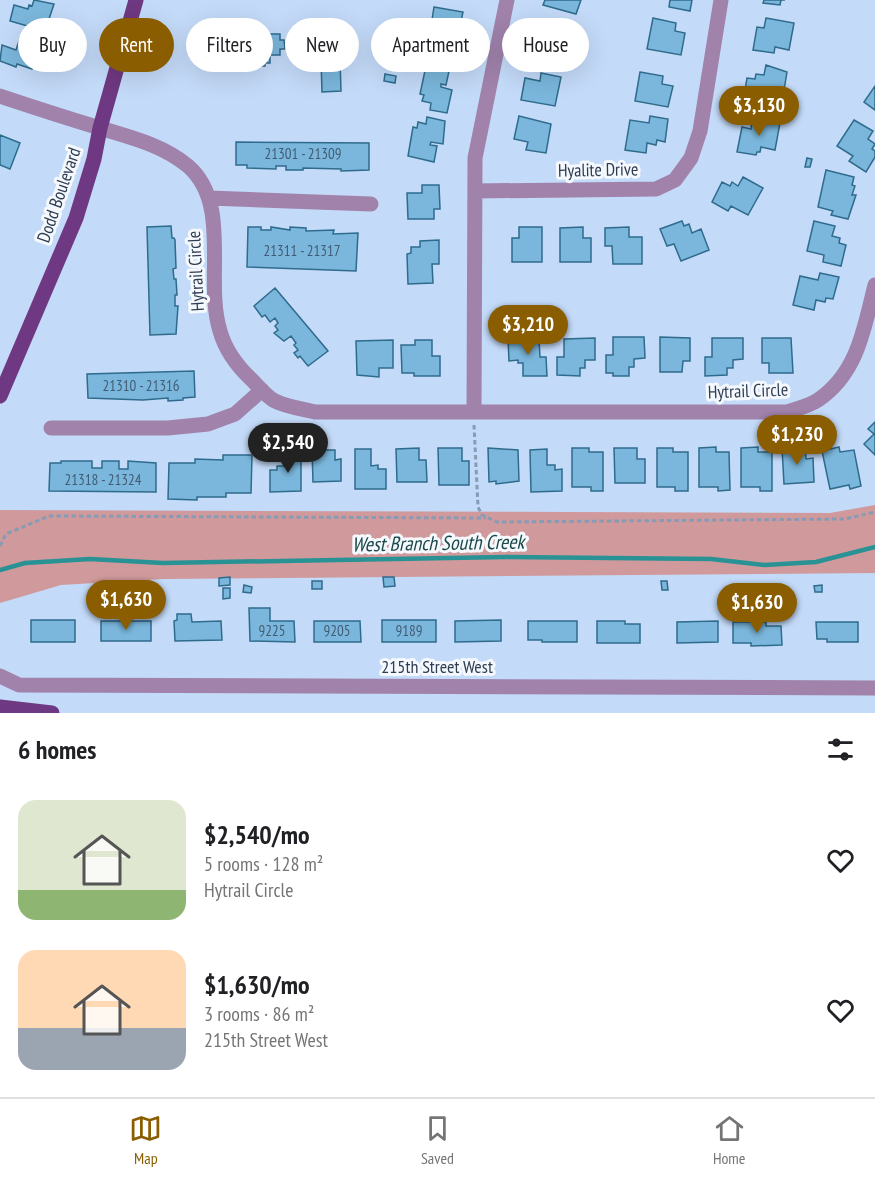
<!DOCTYPE html>
<meta charset="utf-8">
<style>
:root{--surface:#fff;--page:#f6f6f6;--text:#202124;--muted:#757577;--line:#e0e0e0;--accent:#8a5d00}
body{margin:0;font-family:"PT Sans Narrow",sans-serif;background:var(--page);color:var(--text);height:100vh;display:flex;flex-direction:column;font-size:22px;white-space:nowrap}
*{box-sizing:border-box;margin:0}
p{font-size:20px;color:var(--muted)}
.icon{flex:none;width:33px;height:33px;fill:none;stroke:currentColor;stroke-width:2;stroke-linecap:round;stroke-linejoin:round}
.map{position:relative;height:713px;overflow:hidden}
.sheet{display:flex;flex-direction:column;background:var(--surface);flex:1}
.sheet>*{flex:none}
.top-card{position:absolute;left:18px;top:18px;width:840px;height:54px;display:flex;gap:12px}
.price{position:absolute;translate:-50% -51px;padding:0 14px;border-radius:21px;background:var(--accent);color:#fff;font-size:20px;line-height:39px;filter:drop-shadow(0 2px 3px #0008)}
.price::after{content:'';position:absolute;left:50%;top:36px;width:18px;height:14px;margin-left:-9px;background:inherit;clip-path:polygon(0 0,100% 0,50% 100%)}
.price.selected{background:#222;color:#fff}
ul{padding:0;list-style:none}
li{display:flex;align-items:center;gap:18px;height:150px;padding:0 18px}
li span{display:grid;place-items:center;flex:none;width:168px;height:120px;border-radius:18px;color:#555}
li>.icon{margin-inline-start:auto}
span .icon{width:72px;height:72px;fill:#fffc;stroke-width:1}
li b{font-size:26px}
h2{display:flex;justify-content:space-between;align-items:center;height:72px;padding:0 18px;font-size:26px}
.pill{padding:0 21px;border-radius:27px;background:var(--surface);box-shadow:0 6px 24px #0002;font-size:21px;line-height:54px}
.pill.selected{background:var(--accent);color:#fff}
.dock{display:flex;justify-content:space-around;align-items:center;height:84px;border-top:2px solid var(--line);background:var(--surface);font-size:16px;color:var(--muted)}
.dock a{display:grid;justify-items:center;gap:3px}
.dock .selected{color:var(--accent)}
.map>svg:first-child{display:block}
.green{fill:#d0999b}
.lines{fill:none;stroke-linecap:round;stroke-linejoin:round}
.stream{stroke:#289294;stroke-width:4.5}
.building{fill:#7bb7dc;stroke:#2f6b8c;stroke-width:1.5}
.path{stroke:#879bb5;stroke-width:3;stroke-dasharray:4.5 3;stroke-linecap:butt}
.minor{stroke:#a082ab;stroke-width:15}
.major{stroke:#6f3882;stroke-width:15}
.labels{text-anchor:middle;stroke-width:6;stroke-linejoin:round;paint-order:stroke}
.number-label{font-size:15px;fill:#415c74}
.street-label{font-size:18px;fill:#2e3d52;stroke:#f5f9fe}
.water-label{font-size:20px;font-style:italic;fill:#1b4848;stroke:#f5f9fe}
</style>
<div class="map">
<svg width="875" height="713" viewBox="0 0 875 713">
<rect width="100%" height="100%" fill="#c3daf8"/>
<path class="green" d="M875,505V573L163,579L61,585L0,603V510L830,513Z"/>
<g class="lines">
<path class="stream" d="M0,570L25,563L90,559L163,563L505,557L711,559L765,565L816,562L875,547"/>
</g>
<path class="building" d="M34,0L54,4L45,31L10,21L14,5L28,9L29,5L32,6Z
M545,0H581L576,14L543,5Z
M670,0H692L690,11L669,7Z
M764,0H785H781L780,5L763,3Z
M434,7L463,12L461,21H465L460,50L428,45Z
M653,18L676,23L675,31L685,33L681,55L647,49Z
M766,18L794,23L789,50L775,47L774,53L753,50L757,27L764,28Z
M550,21L572,25L566,55L548,52L547,58L530,55L534,32L548,35Z
M239,34H280V40H284L285,49H280V55H270V63H265V66H254V57H239Z
M20,38L40,46L32,69L17,64L16,67L0,61L2,45L16,50Z
M292,40H302L304,45L302,48H292L290,42Z
M321,60H340L341,91L322,92Z
M766,65L787,72L782,102L763,99L761,105L743,102L747,78L755,79L756,74L764,75Z
M426,66L449,71L446,85L441,84V87L452,90L447,113L430,110L431,103L422,101L424,95L420,94Z
M640,72L663,76L662,84L673,86L668,107L635,101Z
M541,73L561,77L555,106L521,100L525,78L540,81Z
M385,74L396,76L395,83L384,81Z
M875,86V110L864,102Z
M519,116L551,124L546,153L526,150L528,142L514,139Z
M650,116L668,119L665,142L657,140L656,145L647,143L646,153L625,150L630,120L649,123Z
M427,117L445,121L443,144L431,142L430,145L437,146L434,162L408,156L413,127L417,128L418,122L426,124Z
M752,119L780,123L775,150L761,147L760,152H757L756,155L737,152L742,127L751,129Z
M854,120L873,131L868,139L875,144L872,149L875,151V157L866,172L849,161L853,156L837,146Z
M0,135L20,143L10,169L0,165Z
M236,142L369,143V170L341,171V169L303,168V170H286V166H276V169L247,168V165H236Z
M807,158L812,159L810,167H805Z
M826,170L854,177L852,185L855,186L852,195H856L848,219L831,215L833,211L818,207Z
M743,177L763,188L748,215L731,206L728,211L712,202L722,182L730,186L732,182L738,186Z
M422,185H439L440,209H434V219H408L407,193H422Z
M682,221L684,226L689,224L692,233L701,229L709,250L681,261L674,244L667,246L660,229Z
M814,221L835,226L832,236L840,238L839,243L846,245L841,266L823,262L824,255L807,251Z
M171,226L172,238H174L175,240L176,268L173,269L174,279H176L177,295H175V306H178L176,334L150,335L147,227Z
M248,227H261V230H271V227L290,230V227L306,228V231L334,230L333,234L358,233L356,271L247,267Z
M519,227H542V262H512V238H519Z
M583,227V238H591V262H560V228Z
M629,227V237H642V264H613L612,246H605V228Z
M439,240V264H432L433,283L408,284L407,254L411,253V247H420V241Z
M820,273L839,277L833,299L826,298L825,302L816,300L814,310L793,305L800,276L818,280Z
M275,288L328,351L308,366L300,356L298,358L294,353L298,350L294,345L296,343L291,336L284,341L274,333L278,330L275,326L278,323L275,318L270,322L265,315L262,317L254,306Z
M613,337H644L645,358L634,359V367H629V376H613V373H606V355H613Z
M660,337L690,338V361H683L682,372H660Z
M595,338V360H585V368H580V376L557,375V357H564V339Z
M712,338H743V359L733,360V368H727V375L705,376V357H712Z
M762,338H791L793,373H769V363H762Z
M508,339H539L540,357H546L547,376H523V363H518V360L509,361Z
M393,340V368H379V377L357,375L356,341Z
M415,340H432V356H440V376H414V373H402L401,345H415Z
M194,371L195,397L183,398V400L168,401V398L143,400L88,398L87,374Z
M875,422V455L864,444L874,434L868,429Z
M716,447V452H729L730,490L718,491V487H699V448Z
M758,447V452H772V491H760V487H741V448Z
M805,447L806,459L813,458L814,482L784,484L782,448Z
M839,447L840,452L854,450L861,486L850,489L849,485L830,489L822,451Z
M419,448V460H426L427,482H397L396,449Z
M438,448H462V461H469V485H439Z
M488,448L518,450L519,481L496,484V481L489,482Z
M572,448H589V452H603V491H591V487H572Z
M614,448H637V459H645V483H615Z
M657,448H673V452H688V491H675V487H657Z
M355,449H371V466L378,465V469H386V489H355Z
M547,449V465H555V470L562,469V491L531,492L530,450Z
M301,450V491L270,492V470H277V466H284V451Z
M312,450H335V460L341,459V481L313,482Z
M223,455H252L251,493H226V497H197V500L168,499L169,463H195V459L223,460Z
M61,461H92V468H102V461H119V469H128V461L156,463V492L49,491L50,463H61Z
M230,577V585L219,586V578Z
M383,577H394L395,586L384,587Z
M312,581H322V589H312Z
M661,581H667L668,590H662Z
M244,585L252,587L251,593L243,592Z
M822,585V592H815L814,586Z
M223,588H230V598L223,599Z
M101,592H109V600H100Z
M249,608H270V621H294L295,642L250,641Z
M177,614H191L192,622L221,621L222,640L175,641L174,621L177,620Z
M31,620H75V642H31Z
M382,620H436V642H382Z
M501,620V641L455,642V621Z
M101,621H151V641H101Z
M314,621H360L361,642H314Z
M528,621H577V642H542V640H528Z
M597,621H625V624H640V643H597Z
M718,621V642L677,643V622Z
M733,622H766V626H781L782,645L751,646V643H733Z
M816,622H858V642H827V639H817Z"/>
<g class="lines">
<path class="path" d="M474,425L478,507L482,515L497,522L845,519L875,512
M0,546L6,534L49,516L486,518"/>
<path class="minor" d="M0,96C33,107 67,118 100,128C130,137 163,145 188,166C232,204 204,280 220,331C225,349 238,367 252,380C259,387 267,397 275,401C287,407 303,409 315,412H787C796,409 809,406 818,400C858,373 864,328 875,285
M475,191L656,189L675,180L691,158L700,131L721,0
M209,198L371,204
M474,412L475,158L507,0
M51,428H168L208,424L235,414L262,390
M0,676L19,685L875,688"/>
<path class="major" d="M0,396L76,218L94,159L100,128L136,0
M0,707L52,713"/>
</g>
<g class="labels">
<g class="number-label">
<text x="303" y="159">21301 - 21309</text>
<text x="302" y="256">21311 - 21317</text>
<text x="141" y="391">21310 - 21316</text>
<text x="103" y="485">21318 - 21324</text>
<text x="272" y="636">9225</text>
<text x="337" y="636">9205</text>
<text x="409" y="636">9189</text>
</g>
<g class="street-label">
<text transform="translate(598 170) rotate(-1)" y="6">Hyalite Drive</text>
<text transform="translate(59 195) rotate(-71)" y="6">Dodd Boulevard</text>
<text transform="translate(196 271) rotate(-93)" y="6">Hytrail Circle</text>
<text transform="translate(748 391) rotate(-2)" y="6">Hytrail Circle</text>
<text x="437" y="673">215th Street West</text>
</g>
<g class="water-label">
<text transform="translate(438 543) rotate(-1)" y="7">West Branch South Creek</text>
</g>
</g>
</svg>
<b class="price" style="left:759px;top:137px">$3,130</b>
<b class="price" style="left:528px;top:356px">$3,210</b>
<b class="price" style="left:797px;top:466px">$1,230</b>
<b class="price selected" style="left:288px;top:474px">$2,540</b>
<b class="price" style="left:126px;top:631px">$1,630</b>
<b class="price" style="left:757px;top:634px">$1,630</b>
<div class="top-card">
<a class="pill">Buy</a>
<a class="pill selected">Rent</a>
<a class="pill">Filters</a>
<a class="pill">New</a>
<a class="pill">Apartment</a>
<a class="pill">House</a>
</div>
</div>
<section class="sheet">
<h2>6 homes<svg class="icon" aria-label="filters" viewBox="0 0 24 24"><path d="M4 7h16M4 17h16"/><circle cx="9" cy="7" r="2"/><circle cx="15" cy="17" r="2"/></svg></h2>
<ul>
<li><span style="background:linear-gradient(#dfe7d0 75%,#8fb573 0)"><svg class="icon" aria-label="home" viewBox="0 0 24 24"><path d="M3 11l9-7 9 7M6 9v11h12V9"/></svg></span><div><b>$2,540/mo</b><p>5 rooms · 128 m²</p><p>Hytrail Circle</p></div><svg class="icon" aria-label="heart" viewBox="0 0 24 24"><path d="M12 20l-8-8c-3-5 5-10 8-4 3-6 11-1 8 4z"/></svg></li>
<li><span style="background:linear-gradient(#ffd9b3 65%,#9aa5b1 0)"><svg class="icon" aria-label="home" viewBox="0 0 24 24"><path d="M3 11l9-7 9 7M6 9v11h12V9"/></svg></span><div><b>$1,630/mo</b><p>3 rooms · 86 m²</p><p>215th Street West</p></div><svg class="icon" aria-label="heart" viewBox="0 0 24 24"><path d="M12 20l-8-8c-3-5 5-10 8-4 3-6 11-1 8 4z"/></svg></li>
</ul>
</section>
<nav class="dock">
<a class="selected"><svg class="icon" aria-label="map" viewBox="0 0 24 24"><path d="M3 6l6-2 6 2 6-2v14l-6 2-6-2-6 2zM9 4v14M15 6v14"/></svg>Map</a>
<a><svg class="icon" aria-label="saved" viewBox="0 0 24 24"><path d="M7 4h10v16l-5-4-5 4z"/></svg>Saved</a>
<a><svg class="icon" aria-label="home" viewBox="0 0 24 24"><path d="M3 11l9-7 9 7M6 9v11h12V9"/></svg>Home</a>
</nav>
